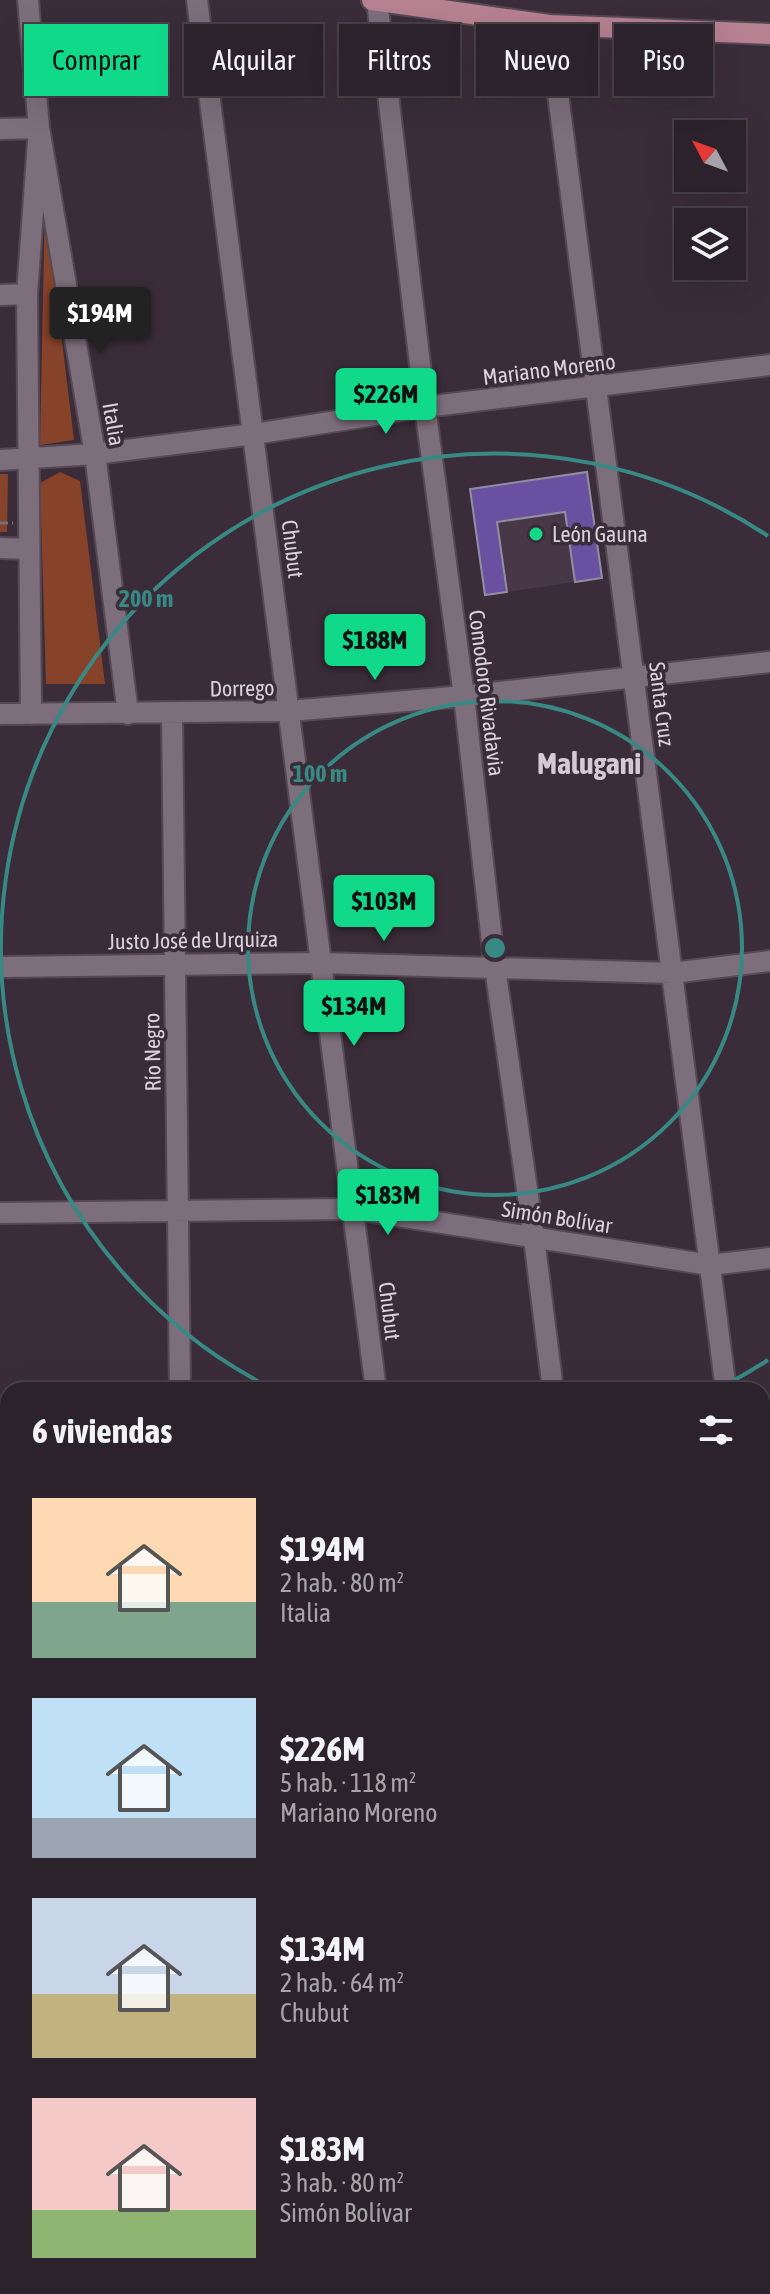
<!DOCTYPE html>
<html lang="es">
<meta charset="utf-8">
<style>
:root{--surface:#2c222b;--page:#382f37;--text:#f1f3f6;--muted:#a6a4a9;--line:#483f47;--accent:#10d98a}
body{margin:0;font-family:"Asap Condensed",sans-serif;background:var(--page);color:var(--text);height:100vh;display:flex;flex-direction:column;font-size:30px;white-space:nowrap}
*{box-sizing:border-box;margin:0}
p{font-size:26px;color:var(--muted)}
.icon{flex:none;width:44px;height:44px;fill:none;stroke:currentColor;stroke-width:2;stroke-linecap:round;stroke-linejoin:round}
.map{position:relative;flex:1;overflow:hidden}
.sheet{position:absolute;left:0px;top:1382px;width:770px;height:912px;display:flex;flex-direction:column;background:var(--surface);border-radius:24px 24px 0 0;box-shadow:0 8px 32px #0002,0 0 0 2px var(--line)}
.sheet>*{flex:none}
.top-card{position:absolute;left:24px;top:24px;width:722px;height:72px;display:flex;gap:16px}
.needle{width:52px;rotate:311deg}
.buttons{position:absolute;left:674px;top:120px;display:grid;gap:16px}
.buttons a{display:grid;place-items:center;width:72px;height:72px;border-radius:0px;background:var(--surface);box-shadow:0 8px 32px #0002,0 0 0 2px var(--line);font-size:40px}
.price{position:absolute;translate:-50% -68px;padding:0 18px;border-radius:8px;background:var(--accent);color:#111;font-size:26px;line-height:52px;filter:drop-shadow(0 2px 4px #0008)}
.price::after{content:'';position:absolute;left:50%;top:48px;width:24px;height:18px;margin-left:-12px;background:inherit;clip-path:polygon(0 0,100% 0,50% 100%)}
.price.current{background:#222;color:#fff}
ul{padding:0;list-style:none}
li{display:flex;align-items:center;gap:24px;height:200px;padding:0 32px}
li span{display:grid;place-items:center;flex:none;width:224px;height:160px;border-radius:0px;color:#555}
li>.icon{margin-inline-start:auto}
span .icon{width:96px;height:96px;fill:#fffc;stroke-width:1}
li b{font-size:34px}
h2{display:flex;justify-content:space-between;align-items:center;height:96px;padding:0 32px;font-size:34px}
.tag{padding:0 28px;border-radius:0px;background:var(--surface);box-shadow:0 8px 32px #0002,0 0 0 2px var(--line);font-size:28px;line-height:72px}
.tag.current{background:var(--accent);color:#111}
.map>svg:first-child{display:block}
.built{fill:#483746}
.green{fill:#87422a}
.building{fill:#6a50a1;stroke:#928ea0;stroke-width:2}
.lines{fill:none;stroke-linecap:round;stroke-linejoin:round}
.minor-casing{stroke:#554a54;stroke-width:24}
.major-casing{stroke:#554a54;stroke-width:24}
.path{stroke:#7a6f79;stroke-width:3;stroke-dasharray:8 4;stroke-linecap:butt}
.minor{stroke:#7d6e7b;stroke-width:20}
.major{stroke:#b68191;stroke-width:20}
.ring{fill:none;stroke:#388984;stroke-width:4}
.poi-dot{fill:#10d98a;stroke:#3a2d39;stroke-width:3}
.labels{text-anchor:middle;stroke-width:7;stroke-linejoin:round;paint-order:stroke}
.street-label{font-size:22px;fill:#dbd3da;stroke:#3a2d39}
.poi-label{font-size:22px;fill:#dbd3da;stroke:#3a2d39;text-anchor:start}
.district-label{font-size:30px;font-weight:bold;fill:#d8c8d6;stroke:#3a2d39}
.centre{fill:#388984;stroke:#3a2d39;stroke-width:4}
.ring-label{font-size:24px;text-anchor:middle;font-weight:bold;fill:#388984;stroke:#3a2d39;stroke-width:7;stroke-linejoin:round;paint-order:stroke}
</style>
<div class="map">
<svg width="770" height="2294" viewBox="0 0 770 2294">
<rect width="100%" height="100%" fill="#3a2d39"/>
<path class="built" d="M587,472L602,578L485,595L470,489Z"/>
<path class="green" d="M45,200L74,440L40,445Z
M60,472L80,481L105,684H46L40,483Z
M0,474H8L7,532H0Z"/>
<path class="building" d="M587,472L602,578L575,582L565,512L497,522L507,592L485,595L470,489Z"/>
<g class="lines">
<defs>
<path id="minor" d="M28,0L39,128L95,454L128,714
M197,0L376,1390
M377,1L425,407L464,696L495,968L534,1238L553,1390
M549,25L726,1390
M0,129L39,128L27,294L31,714
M0,295L27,294
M0,460L95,454L254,434L425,407L770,365
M0,548L29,549
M172,713L180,1390
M0,714L290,711L464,696L770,662
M0,967L321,963L672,973L770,961
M0,1213L353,1209L710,1265L770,1258
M762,1454L770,1453
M0,1460H8
M762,1697L770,1739
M0,1969H8
M0,2219L8,2218
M189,2286V2294
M426,2286L427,2294
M759,2286L767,2294"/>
<path id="major" d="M372,0L549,25L770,34
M762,1712H764
M0,1714H8"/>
</defs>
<use href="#minor" class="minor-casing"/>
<use href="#major" class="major-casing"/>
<path class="path" d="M0,523H13"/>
<use href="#minor" class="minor"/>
<use href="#major" class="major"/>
</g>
<g class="ring">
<circle cx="495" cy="948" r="247"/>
<path d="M768 1360A494 494 0 0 1 719 1388M271 1388A494 494 0 1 1 768 536"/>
</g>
<circle class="poi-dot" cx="536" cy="534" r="8"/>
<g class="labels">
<g class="street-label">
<text transform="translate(549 369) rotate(-7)" y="8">Mariano Moreno</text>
<text transform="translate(114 424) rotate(80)" y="8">Italia</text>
<text transform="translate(293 549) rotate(83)" y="8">Chubut</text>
<text transform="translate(242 688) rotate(-1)" y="8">Dorrego</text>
<text transform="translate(487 693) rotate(83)" y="8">Comodoro Rivadavia</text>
<text transform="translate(662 704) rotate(83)" y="8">Santa Cruz</text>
<text transform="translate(193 940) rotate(-1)" y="8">Justo José de Urquiza</text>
<text transform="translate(152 1052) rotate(-91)" y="8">Río Negro</text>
<text transform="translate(557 1217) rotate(9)" y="8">Simón Bolívar</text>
<text transform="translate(390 1311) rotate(83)" y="8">Chubut</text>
</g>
<g class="poi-label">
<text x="552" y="542">León Gauna</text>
</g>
<g class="district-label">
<text x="589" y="774">Malugani</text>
</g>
</g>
<circle cx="495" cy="948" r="12" class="centre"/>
<g class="ring-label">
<text x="146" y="607">200 m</text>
<text x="320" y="782">100 m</text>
</g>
</svg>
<div class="buttons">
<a><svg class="needle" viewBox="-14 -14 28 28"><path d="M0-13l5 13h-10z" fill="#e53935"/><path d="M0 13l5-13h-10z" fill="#a6a4a9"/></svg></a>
<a><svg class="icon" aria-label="layers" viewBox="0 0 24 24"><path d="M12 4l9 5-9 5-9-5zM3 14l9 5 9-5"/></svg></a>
</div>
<b class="price current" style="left:100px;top:355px">$194M</b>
<b class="price" style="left:386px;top:436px">$226M</b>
<b class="price" style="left:375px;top:682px">$188M</b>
<b class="price" style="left:384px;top:943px">$103M</b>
<b class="price" style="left:354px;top:1048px">$134M</b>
<b class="price" style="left:388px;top:1237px">$183M</b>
<div class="top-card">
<a class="tag current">Comprar</a>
<a class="tag">Alquilar</a>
<a class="tag">Filtros</a>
<a class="tag">Nuevo</a>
<a class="tag">Piso</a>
</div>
<section class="sheet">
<h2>6 viviendas<svg class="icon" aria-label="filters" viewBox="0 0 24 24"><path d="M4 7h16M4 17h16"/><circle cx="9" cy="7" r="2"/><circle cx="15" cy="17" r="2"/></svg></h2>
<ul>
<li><span style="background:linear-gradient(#ffd9b3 65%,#7fa58c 0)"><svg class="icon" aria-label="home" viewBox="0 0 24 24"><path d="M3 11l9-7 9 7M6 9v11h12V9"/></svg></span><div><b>$194M</b><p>2 hab. · 80 m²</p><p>Italia</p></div></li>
<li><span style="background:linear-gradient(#bfe0f5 75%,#9aa5b1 0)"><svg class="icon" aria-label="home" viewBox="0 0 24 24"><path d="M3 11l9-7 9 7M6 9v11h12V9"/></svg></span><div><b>$226M</b><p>5 hab. · 118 m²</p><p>Mariano Moreno</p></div></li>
<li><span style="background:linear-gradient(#c9d6e8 60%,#c2b280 0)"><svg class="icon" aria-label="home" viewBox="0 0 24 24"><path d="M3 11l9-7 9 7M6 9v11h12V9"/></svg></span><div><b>$134M</b><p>2 hab. · 64 m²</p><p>Chubut</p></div></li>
<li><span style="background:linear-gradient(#f6c9c9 70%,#8fb573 0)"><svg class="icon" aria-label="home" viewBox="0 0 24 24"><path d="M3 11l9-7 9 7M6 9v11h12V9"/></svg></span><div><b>$183M</b><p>3 hab. · 80 m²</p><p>Simón Bolívar</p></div></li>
</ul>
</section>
</div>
